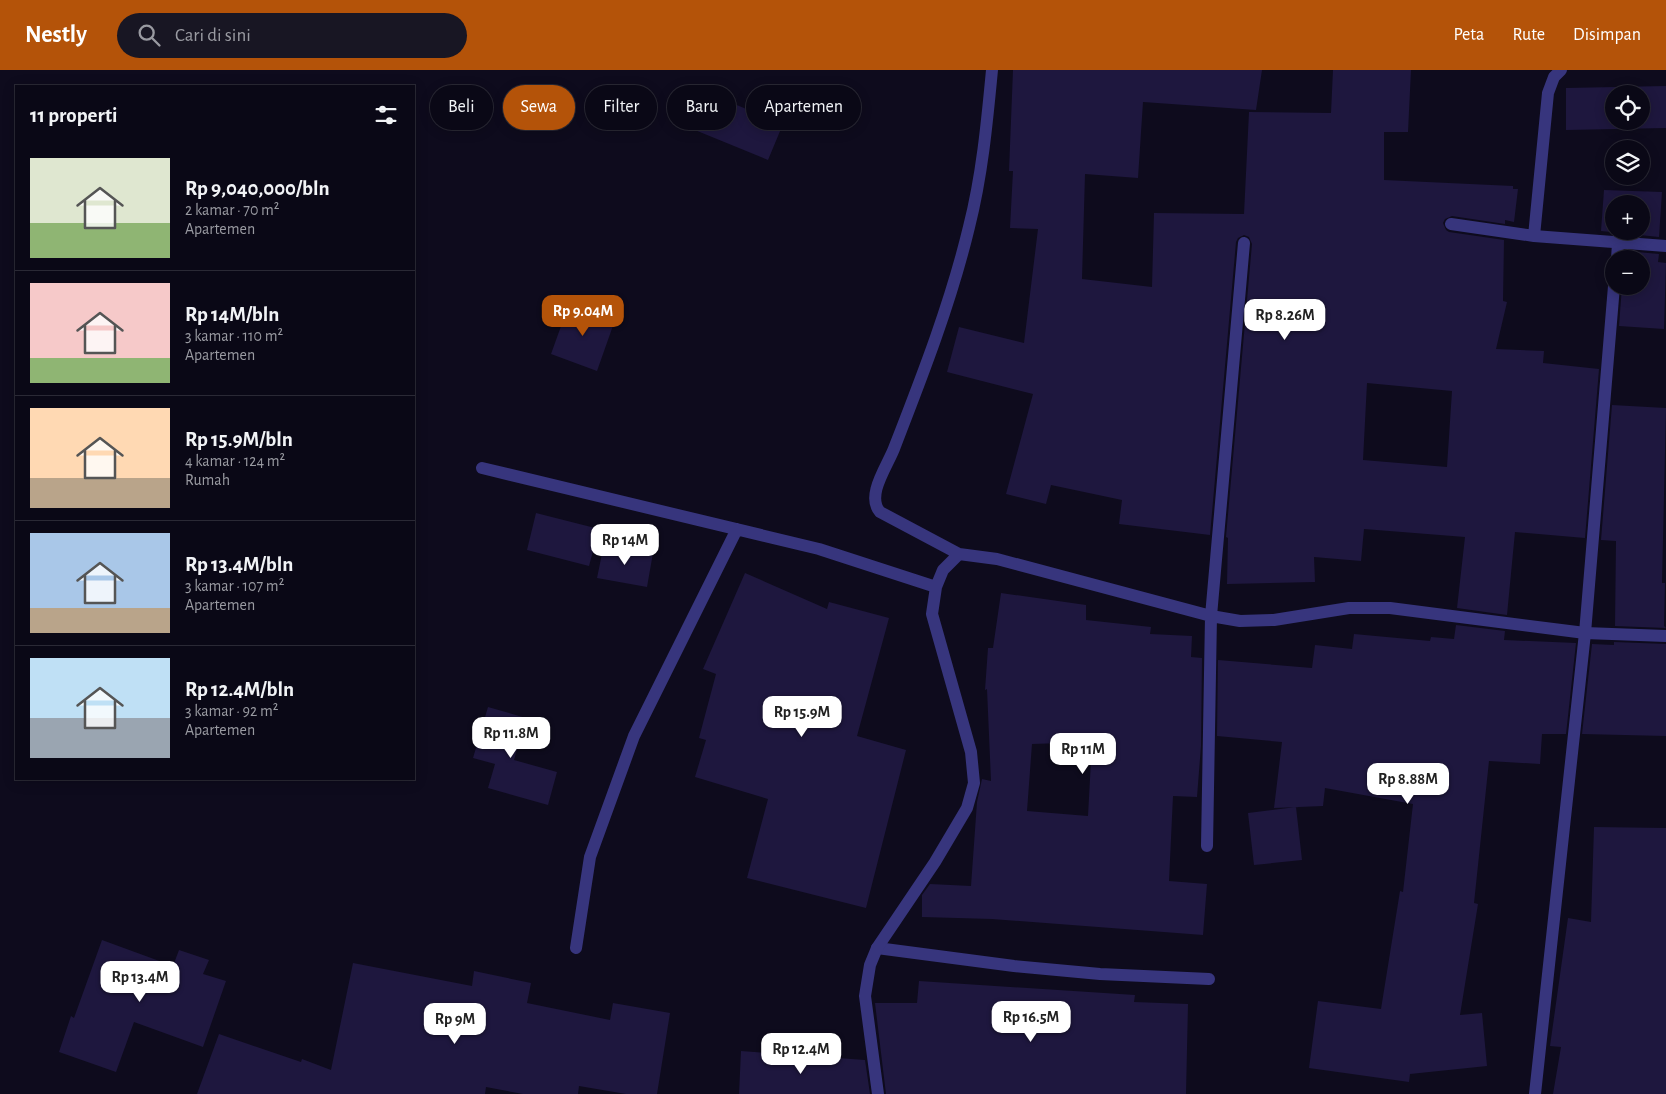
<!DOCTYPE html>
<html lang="id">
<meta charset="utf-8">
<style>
:root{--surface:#0a0816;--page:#181623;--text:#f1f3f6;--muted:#999aa1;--line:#2a2935;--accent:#b45309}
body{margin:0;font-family:"Alegreya Sans",sans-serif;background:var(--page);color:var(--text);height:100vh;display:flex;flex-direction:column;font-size:19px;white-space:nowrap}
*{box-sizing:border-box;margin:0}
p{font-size:16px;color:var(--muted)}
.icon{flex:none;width:28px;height:28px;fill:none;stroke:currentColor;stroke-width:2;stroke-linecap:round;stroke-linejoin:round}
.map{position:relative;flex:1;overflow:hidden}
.details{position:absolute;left:15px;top:15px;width:400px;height:695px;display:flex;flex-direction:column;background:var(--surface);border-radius:0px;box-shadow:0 2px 12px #0003,0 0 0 1px var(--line)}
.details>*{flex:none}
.top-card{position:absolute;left:430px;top:15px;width:475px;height:45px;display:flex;gap:10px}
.controls{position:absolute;left:1605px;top:15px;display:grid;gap:10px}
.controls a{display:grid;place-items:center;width:45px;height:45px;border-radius:50%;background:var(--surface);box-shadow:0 2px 12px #0003,0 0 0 1px var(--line);font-size:25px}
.price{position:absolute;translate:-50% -42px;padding:0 11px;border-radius:10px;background:#fff;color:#222;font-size:16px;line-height:32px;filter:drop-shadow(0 1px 2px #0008)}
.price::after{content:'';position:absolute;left:50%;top:30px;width:15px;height:11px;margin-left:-8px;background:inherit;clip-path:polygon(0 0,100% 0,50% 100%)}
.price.selected{background:var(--accent);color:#fff}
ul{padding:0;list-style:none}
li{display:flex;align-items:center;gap:15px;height:125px;padding:0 15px}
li+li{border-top:1px solid var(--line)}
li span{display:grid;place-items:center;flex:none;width:140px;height:100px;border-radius:0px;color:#555}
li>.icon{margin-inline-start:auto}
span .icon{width:60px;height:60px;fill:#fffc;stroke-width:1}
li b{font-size:21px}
h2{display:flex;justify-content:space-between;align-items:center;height:60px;padding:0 15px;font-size:21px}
.tag{padding:0 18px;border-radius:22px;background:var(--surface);box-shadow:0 2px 12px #0003,0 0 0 1px var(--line);font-size:18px;line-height:45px}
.tag.selected{background:var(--accent);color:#fff}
header{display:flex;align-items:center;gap:30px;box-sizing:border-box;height:70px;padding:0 25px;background:var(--accent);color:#fff}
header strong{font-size:24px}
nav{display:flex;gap:28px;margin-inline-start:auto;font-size:18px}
.search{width:350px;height:45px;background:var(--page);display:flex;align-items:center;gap:12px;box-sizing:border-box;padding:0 18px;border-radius:28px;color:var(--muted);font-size:19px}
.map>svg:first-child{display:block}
.building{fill:#1e173e;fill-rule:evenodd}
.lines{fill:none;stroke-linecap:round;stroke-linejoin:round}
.lane{stroke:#37357d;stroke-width:12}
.street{stroke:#37357d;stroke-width:12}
</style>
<header>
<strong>Nestly</strong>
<div class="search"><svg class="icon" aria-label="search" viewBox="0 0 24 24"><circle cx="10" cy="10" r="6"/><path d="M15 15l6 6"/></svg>Cari di sini</div>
<nav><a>Peta</a><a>Rute</a><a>Disimpan</a></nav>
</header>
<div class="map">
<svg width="1666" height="1024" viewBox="0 0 1666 1024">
<rect width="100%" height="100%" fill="#0e0b1d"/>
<path class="building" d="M1013,0H1262L1256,40L1143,32L1138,108L1085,104L1082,209L1152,217L1154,143L1244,144L1249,42L1331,43L1333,0H1411L1408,62H1384V110L1513,116V119H1518L1514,152L1505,150V154L1452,146L1445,149L1443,153L1446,160L1449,162L1504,170L1503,231L1507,232L1496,279L1544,281L1543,293L1599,299L1585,468L1515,462L1507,545L1457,538L1465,467L1364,459L1361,491L1314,487L1315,512L1227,514L1228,468L1226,467L1252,174L1249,167L1244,165L1238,168L1236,172L1210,465L1119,454L1122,430L1051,415L1046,434L1006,424L1033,324L947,302L959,257L1024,273L1038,159L1010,158L1013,101H1009ZM1367,313L1452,321L1447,397L1363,390Z
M1666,16V58L1566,60V18ZM1614,24H1641V51H1614Z
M705,22L783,54L768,90L690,58Z
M1604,120L1662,122L1659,167L1601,161ZM1614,134H1641V161H1614Z
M1626,181L1659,184L1658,192L1666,193L1664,259L1619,256L1622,216H1641V189H1625Z
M569,234L615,250L597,301L551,284Z
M1612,335L1666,338L1662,513H1665L1664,556L1666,558L1615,556L1616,471L1601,470Z
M536,443L599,459L589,496L527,480Z
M604,474L653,483L647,517L597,508Z
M745,503L827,539L829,532L889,548L857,666L906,680L866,838L747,808L768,729L695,707L706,670L699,668L716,604L703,599Z
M1001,523L1086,535V550L1151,557L1150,564L1192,566L1191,587L1202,588L1201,676L1197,727L1173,726L1169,811L1207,814L1203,865L992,849L922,847V825L930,814L971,816L977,732L982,709L991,711L987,619L985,620L988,578H993ZM1092,672L1088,746L1027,741L1032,674Z
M1456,555L1505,561L1504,570L1576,573L1566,664H1542L1540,694L1489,691L1474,833L1478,834L1460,945L1482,943L1487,996L1410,1004L1409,1012L1309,998L1318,931L1381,939L1400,821L1403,822L1413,734L1325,718L1323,736L1274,738L1282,672L1217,666L1218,590L1312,598L1315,575L1352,579L1354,564L1430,571L1431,567L1454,569Z
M1614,572L1666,574V666L1582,664L1592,574L1614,575Z
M488,637L526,648L514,690L557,702L548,735L488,718L495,694L473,688Z
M1296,737L1302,790L1254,795L1248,743Z
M1594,757L1666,758V1024H1553L1561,977L1550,976L1568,848L1591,852Z
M102,870L173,896L179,880L209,890L203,904L226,911L203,977L134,952L116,1002L59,982L71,946L74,948Z
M353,893L472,916L474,901L531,913L527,933L610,950L613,933L670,943L657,1024H626L579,1016L578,1024H523L486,1017L485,1024H197L219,964L301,992L302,989L331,1000Z
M919,911L1135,925L1134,932L1188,934L1186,1024H886L875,933H917Z
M741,981L865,990L870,1024H739Z"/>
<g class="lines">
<path class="lane" d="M877,878L1014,896L1100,904L1209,909"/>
<path class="street" d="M1451,154L1534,166L1666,176
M1534,166L1548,23L1554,7L1561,0
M1617,189L1618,173
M482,398L819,479L936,517
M959,484L880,442C865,425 889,394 895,376C923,304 951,232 969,157C982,106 987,53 992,0
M1207,776L1211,546L1240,551L1274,550L1349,538H1390L1585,563L1666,566
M576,878L590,787L634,666L737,459
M878,1024L865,926L870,895L877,878L935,792L967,738L974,713L971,682L932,544L936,517L943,500L959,484L997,489L1211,546L1244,173
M1535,1024L1585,563L1614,216"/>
</g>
</svg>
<div class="controls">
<a><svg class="icon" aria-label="locate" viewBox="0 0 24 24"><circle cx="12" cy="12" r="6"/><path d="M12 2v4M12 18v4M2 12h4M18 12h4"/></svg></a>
<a><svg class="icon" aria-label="layers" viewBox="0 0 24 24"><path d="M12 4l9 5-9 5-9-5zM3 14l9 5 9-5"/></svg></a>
<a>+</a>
<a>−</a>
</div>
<b class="price selected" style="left:583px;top:267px">Rp 9.04M</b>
<b class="price" style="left:1285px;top:271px">Rp 8.26M</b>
<b class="price" style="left:625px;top:496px">Rp 14M</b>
<b class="price" style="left:802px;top:668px">Rp 15.9M</b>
<b class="price" style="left:511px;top:689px">Rp 11.8M</b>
<b class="price" style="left:1083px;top:705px">Rp 11M</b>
<b class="price" style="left:1408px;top:735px">Rp 8.88M</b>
<b class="price" style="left:140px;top:933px">Rp 13.4M</b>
<b class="price" style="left:1031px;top:973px">Rp 16.5M</b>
<b class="price" style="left:455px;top:975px">Rp 9M</b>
<b class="price" style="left:801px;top:1005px">Rp 12.4M</b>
<div class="top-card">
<a class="tag">Beli</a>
<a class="tag selected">Sewa</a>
<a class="tag">Filter</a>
<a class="tag">Baru</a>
<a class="tag">Apartemen</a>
</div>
<section class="details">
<h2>11 properti<svg class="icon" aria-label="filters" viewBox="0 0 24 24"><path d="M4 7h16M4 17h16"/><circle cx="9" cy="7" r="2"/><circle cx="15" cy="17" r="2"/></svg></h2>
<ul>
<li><span style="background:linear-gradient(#dfe7d0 65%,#8fb573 0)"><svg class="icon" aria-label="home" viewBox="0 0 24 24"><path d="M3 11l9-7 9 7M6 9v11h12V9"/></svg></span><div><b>Rp 9,040,000/bln</b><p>2 kamar · 70 m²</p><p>Apartemen</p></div></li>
<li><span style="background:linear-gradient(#f6c9c9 75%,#8fb573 0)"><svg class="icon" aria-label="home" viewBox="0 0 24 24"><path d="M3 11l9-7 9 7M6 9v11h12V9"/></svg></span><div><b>Rp 14M/bln</b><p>3 kamar · 110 m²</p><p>Apartemen</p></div></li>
<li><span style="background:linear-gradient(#ffd9b3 70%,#b9a48a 0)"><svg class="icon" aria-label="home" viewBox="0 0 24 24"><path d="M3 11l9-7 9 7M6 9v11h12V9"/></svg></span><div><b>Rp 15.9M/bln</b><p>4 kamar · 124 m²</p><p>Rumah</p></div></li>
<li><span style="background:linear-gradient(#a9c7e8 75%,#b9a48a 0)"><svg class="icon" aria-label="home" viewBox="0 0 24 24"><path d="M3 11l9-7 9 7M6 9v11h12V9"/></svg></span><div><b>Rp 13.4M/bln</b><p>3 kamar · 107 m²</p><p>Apartemen</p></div></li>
<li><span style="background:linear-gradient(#bfe0f5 60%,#9aa5b1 0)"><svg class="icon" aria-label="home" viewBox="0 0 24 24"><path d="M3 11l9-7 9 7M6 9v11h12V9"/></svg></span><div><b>Rp 12.4M/bln</b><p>3 kamar · 92 m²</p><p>Apartemen</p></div></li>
</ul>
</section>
</div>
